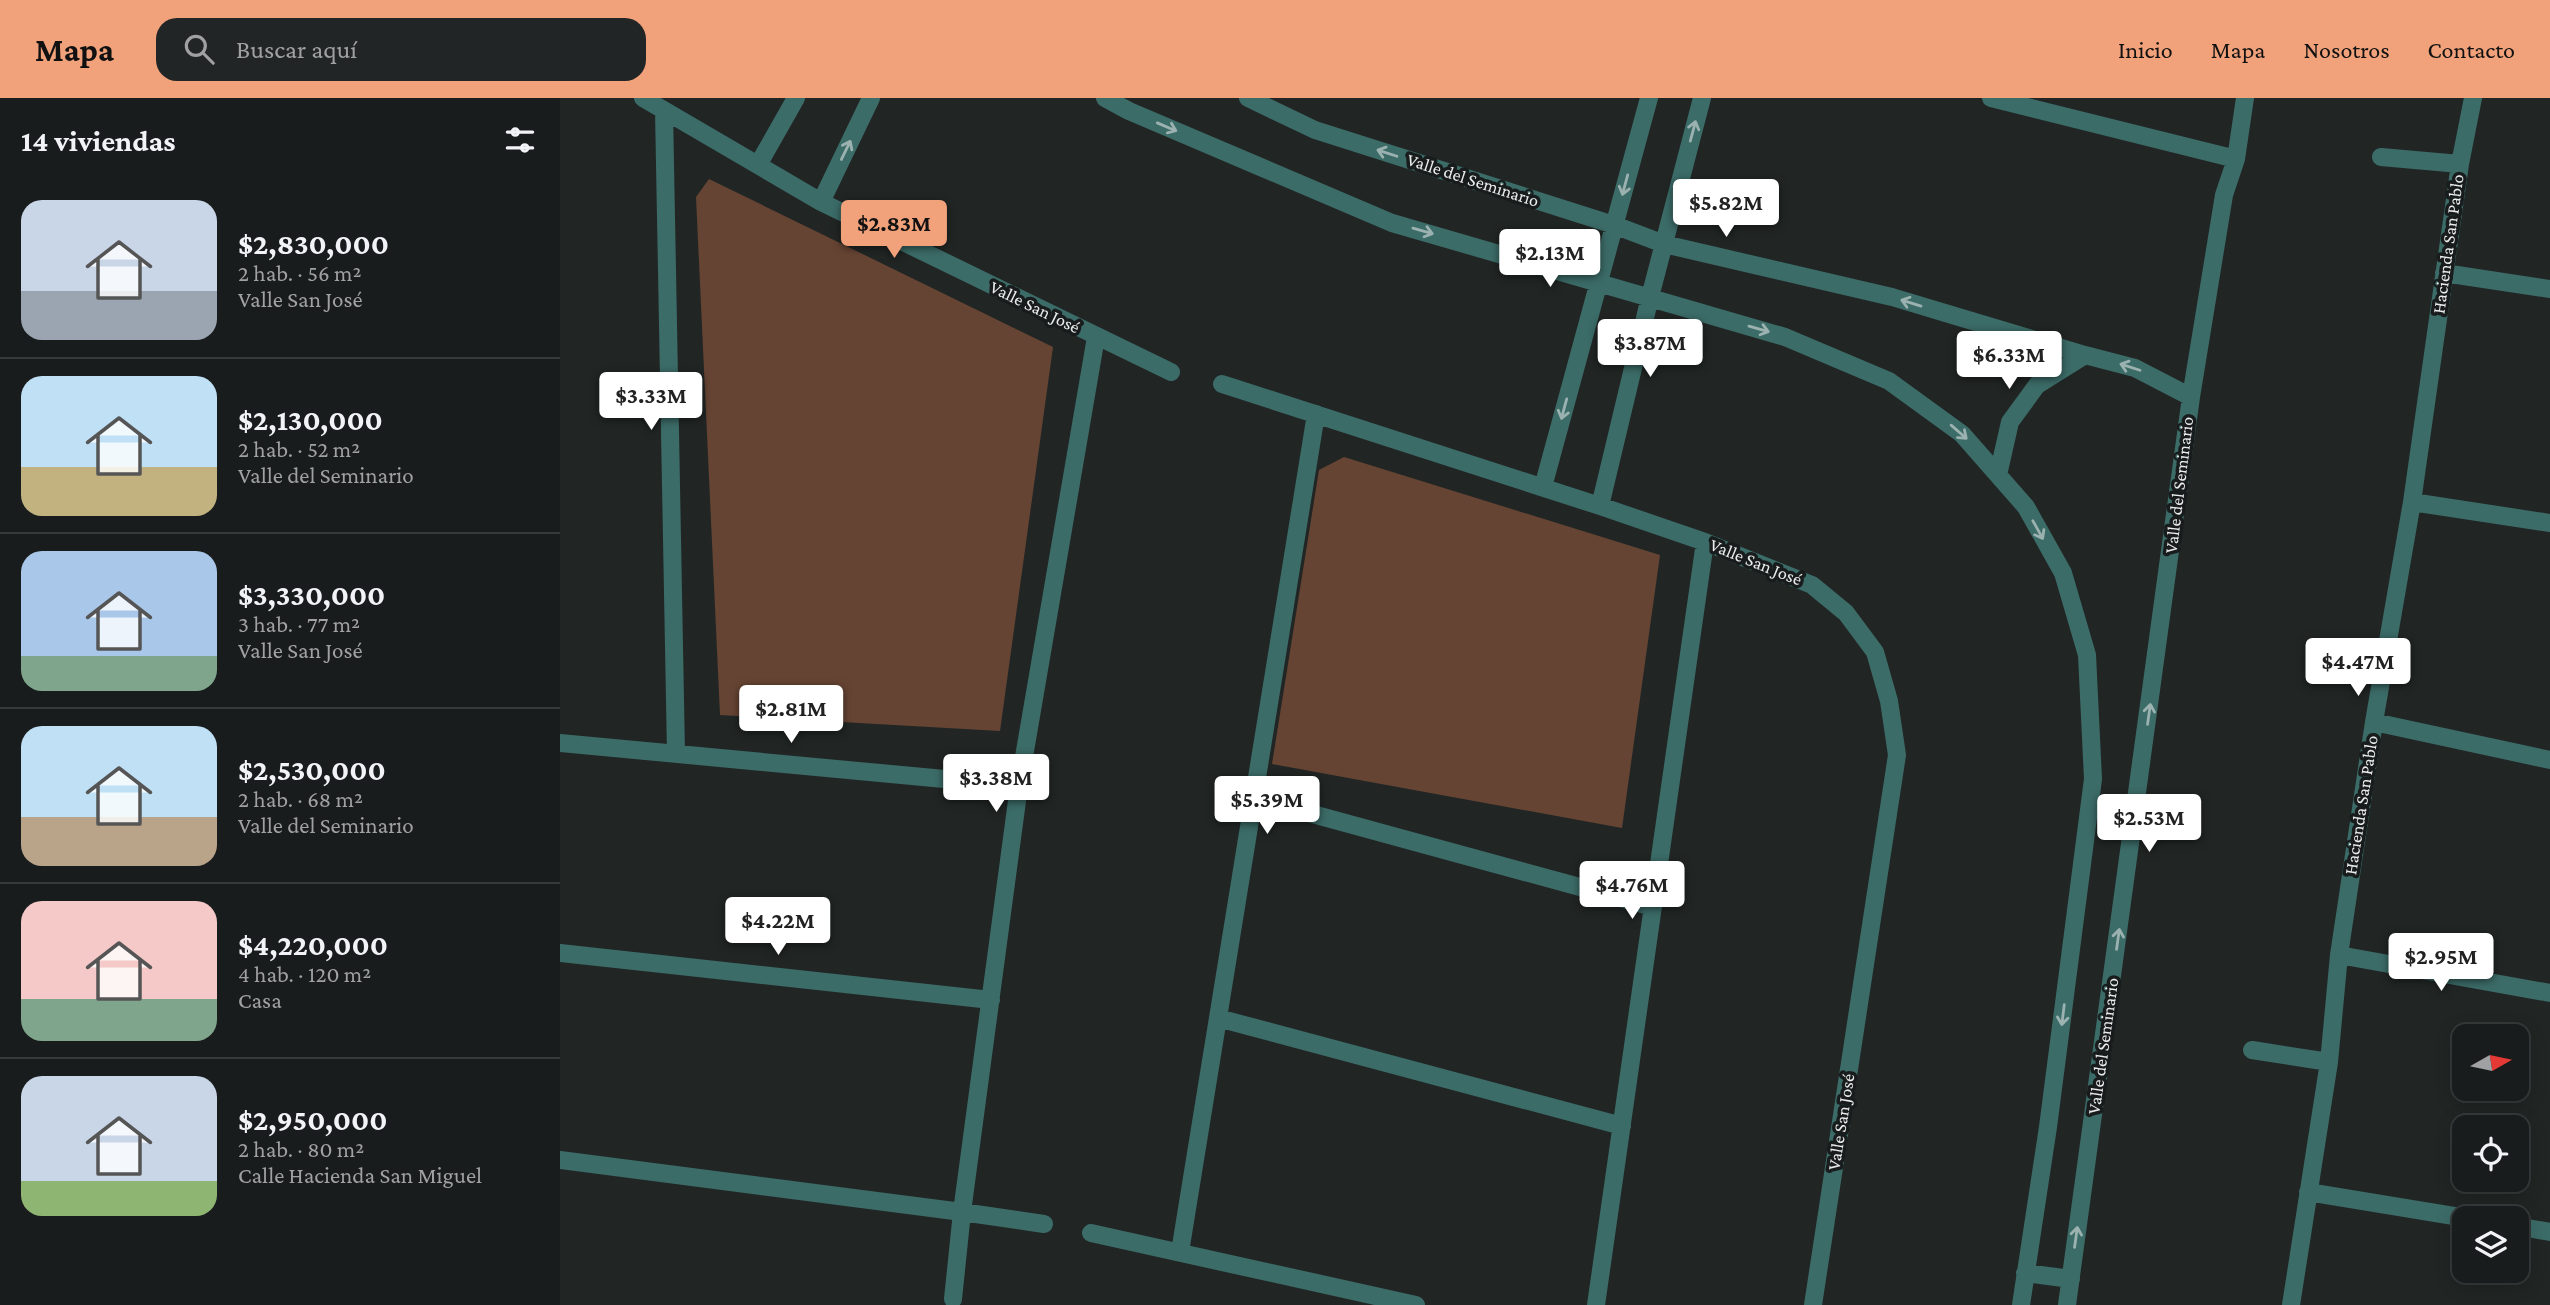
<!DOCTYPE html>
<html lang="es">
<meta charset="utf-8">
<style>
:root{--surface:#191c1c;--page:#222525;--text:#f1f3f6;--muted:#9fa1a3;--line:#373a3b;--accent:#f1a27b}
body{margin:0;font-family:"Crimson Pro",serif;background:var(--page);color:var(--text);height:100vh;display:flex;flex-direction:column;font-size:26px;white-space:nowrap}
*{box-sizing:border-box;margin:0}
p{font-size:23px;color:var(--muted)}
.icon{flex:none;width:38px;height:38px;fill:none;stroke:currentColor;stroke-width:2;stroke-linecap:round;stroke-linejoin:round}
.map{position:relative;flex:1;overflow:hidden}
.sheet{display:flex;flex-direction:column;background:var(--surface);width:560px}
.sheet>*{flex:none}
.needle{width:46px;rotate:81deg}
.controls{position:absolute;left:1892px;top:926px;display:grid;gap:14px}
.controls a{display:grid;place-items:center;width:77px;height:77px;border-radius:14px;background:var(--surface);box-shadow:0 4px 18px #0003,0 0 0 2px var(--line);font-size:35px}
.price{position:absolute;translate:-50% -60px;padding:0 16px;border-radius:7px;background:#fff;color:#222;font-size:23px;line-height:46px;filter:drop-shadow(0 2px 4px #0008)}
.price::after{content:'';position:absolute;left:50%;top:42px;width:21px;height:16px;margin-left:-10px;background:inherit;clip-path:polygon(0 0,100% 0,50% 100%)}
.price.active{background:var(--accent);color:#111}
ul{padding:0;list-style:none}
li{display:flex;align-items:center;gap:21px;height:175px;padding:0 21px}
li+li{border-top:2px solid var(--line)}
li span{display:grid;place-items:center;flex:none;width:196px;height:140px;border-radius:21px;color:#555}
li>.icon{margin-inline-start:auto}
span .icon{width:84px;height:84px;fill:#fffc;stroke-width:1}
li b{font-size:30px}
h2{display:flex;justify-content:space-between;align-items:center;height:84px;padding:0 21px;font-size:30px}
header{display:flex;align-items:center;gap:42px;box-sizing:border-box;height:98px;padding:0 35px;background:var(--accent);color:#111}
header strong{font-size:33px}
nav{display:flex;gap:38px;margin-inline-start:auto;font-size:24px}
.search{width:490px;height:63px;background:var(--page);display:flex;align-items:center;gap:18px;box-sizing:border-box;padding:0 24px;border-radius:21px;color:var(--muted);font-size:26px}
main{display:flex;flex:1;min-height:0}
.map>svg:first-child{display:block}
.green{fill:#643}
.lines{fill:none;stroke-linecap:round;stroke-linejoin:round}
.street{stroke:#3c6c68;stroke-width:18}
.oneway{stroke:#9bb2b0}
.labels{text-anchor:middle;stroke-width:7;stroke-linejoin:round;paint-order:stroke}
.street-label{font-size:18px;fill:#e9eceb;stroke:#181c1c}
</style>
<header>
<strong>Mapa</strong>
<div class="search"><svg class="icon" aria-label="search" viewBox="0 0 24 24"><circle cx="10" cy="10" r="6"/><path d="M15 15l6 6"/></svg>Buscar aquí</div>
<nav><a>Inicio</a><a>Mapa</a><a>Nosotros</a><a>Contacto</a></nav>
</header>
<main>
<section class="sheet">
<h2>14 viviendas<svg class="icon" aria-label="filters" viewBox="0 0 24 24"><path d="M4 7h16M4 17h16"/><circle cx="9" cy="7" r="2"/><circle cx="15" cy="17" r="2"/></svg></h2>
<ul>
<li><span style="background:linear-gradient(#c9d6e8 65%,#9aa5b1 0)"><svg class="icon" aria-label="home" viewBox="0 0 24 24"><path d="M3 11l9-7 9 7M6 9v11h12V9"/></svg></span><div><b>$2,830,000</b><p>2 hab. · 56 m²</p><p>Valle San José</p></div></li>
<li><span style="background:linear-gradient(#bfe0f5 65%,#c2b280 0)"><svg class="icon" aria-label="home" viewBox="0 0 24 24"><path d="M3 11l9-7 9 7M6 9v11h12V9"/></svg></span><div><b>$2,130,000</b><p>2 hab. · 52 m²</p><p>Valle del Seminario</p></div></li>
<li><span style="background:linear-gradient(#a9c7e8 75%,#7fa58c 0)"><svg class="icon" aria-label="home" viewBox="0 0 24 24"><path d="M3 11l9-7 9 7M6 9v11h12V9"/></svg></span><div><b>$3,330,000</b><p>3 hab. · 77 m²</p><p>Valle San José</p></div></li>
<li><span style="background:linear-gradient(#bfe0f5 65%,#b9a48a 0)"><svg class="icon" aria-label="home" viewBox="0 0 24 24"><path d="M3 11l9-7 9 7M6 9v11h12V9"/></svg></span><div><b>$2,530,000</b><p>2 hab. · 68 m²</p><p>Valle del Seminario</p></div></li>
<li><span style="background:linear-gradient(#f6c9c9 70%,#7fa58c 0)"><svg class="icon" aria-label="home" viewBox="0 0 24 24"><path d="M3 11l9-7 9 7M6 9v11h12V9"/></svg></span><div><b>$4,220,000</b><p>4 hab. · 120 m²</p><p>Casa</p></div></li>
<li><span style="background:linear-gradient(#c9d6e8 75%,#8fb573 0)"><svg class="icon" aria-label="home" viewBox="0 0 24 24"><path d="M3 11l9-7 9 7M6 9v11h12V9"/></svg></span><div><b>$2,950,000</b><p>2 hab. · 80 m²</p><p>Calle Hacienda San Miguel</p></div></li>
</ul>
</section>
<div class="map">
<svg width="1990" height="1207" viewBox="0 0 1990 1207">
<rect width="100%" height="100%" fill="#212625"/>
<path class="green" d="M149,81L493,249L440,633L160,617L136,99Z
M784,359L1100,457L1062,730L712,666L759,372Z"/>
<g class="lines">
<path class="street" d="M83,0L261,104L611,274
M545,0L569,13L832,125L1225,239L1329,283L1402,336L1466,409L1503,475L1527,557L1533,681L1488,1029L1461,1207
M688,0L755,32L1054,127L1104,146L1332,199L1525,257L1575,270L1631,299
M1431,0L1676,61L1664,97L1631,299L1507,1207
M104,12L116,655
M1821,59L1900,66
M1676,61L1685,0
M198,67L236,0
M261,104L311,0
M1884,175L1990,191
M662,286L1040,408L1145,444L1252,487L1286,515L1315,554L1329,603L1337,657L1253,1207
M1438,377L1450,324L1477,287L1525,257
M983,389L1089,0
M1852,404L1990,425
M1040,408L1090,199L1142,0
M1814,624L1990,662
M0,645L459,688
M694,700L1093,809
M0,855L431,902
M1779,857L1990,895
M658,920L1062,1028
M1692,952L1769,964
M0,1062L402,1114L484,1126
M1748,1094L1906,1120
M1956,1128L1990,1134
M531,1135L856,1207
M620,1154L756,316
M1465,1175L1511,1181
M393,1201L402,1114L459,688L536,239
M1036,1207L1145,444
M1731,1207L1769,964L1779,857L1814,624L1852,404L1900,66L1913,0"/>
</g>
<defs><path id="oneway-shaft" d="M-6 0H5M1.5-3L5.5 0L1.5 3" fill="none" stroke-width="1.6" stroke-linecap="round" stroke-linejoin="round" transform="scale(1.75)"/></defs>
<g class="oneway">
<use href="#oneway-shaft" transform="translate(607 29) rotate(23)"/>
<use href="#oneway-shaft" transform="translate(1133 33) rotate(-75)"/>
<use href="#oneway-shaft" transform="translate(286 52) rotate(-64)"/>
<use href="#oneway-shaft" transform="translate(827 55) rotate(-162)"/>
<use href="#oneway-shaft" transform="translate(1065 87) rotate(105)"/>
<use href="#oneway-shaft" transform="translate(863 133) rotate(16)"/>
<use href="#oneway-shaft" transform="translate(1351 205) rotate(-163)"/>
<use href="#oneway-shaft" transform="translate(1199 231) rotate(16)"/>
<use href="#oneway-shaft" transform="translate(1570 269) rotate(-162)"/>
<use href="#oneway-shaft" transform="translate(1004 311) rotate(105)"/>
<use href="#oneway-shaft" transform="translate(1399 334) rotate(41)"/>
<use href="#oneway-shaft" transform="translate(1478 432) rotate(61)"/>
<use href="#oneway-shaft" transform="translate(1589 616) rotate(-82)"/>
<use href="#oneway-shaft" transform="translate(1558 841) rotate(-82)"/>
<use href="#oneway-shaft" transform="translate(1503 917) rotate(97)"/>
<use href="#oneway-shaft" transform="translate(1516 1139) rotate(-82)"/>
</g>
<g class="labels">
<g class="street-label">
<text transform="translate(913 82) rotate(18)" y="6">Valle del Seminario</text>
<text transform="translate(1888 146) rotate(-82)" y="6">Hacienda San Pablo</text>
<text transform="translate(475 209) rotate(26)" y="6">Valle San José</text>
<text transform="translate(1619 387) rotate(-83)" y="6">Valle del Seminario</text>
<text transform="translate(1196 464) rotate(22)" y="6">Valle San José</text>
<text transform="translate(1801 707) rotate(-81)" y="6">Hacienda San Pablo</text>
<text transform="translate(1543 948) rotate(-82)" y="6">Valle del Seminario</text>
<text transform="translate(1281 1024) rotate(-81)" y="6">Valle San José</text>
</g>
</g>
</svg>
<div class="controls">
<a><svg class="needle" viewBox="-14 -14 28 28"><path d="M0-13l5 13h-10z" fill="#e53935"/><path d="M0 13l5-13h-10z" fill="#9fa1a3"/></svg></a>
<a><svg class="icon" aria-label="locate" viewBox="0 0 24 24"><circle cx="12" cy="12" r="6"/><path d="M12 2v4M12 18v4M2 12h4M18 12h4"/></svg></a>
<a><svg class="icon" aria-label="layers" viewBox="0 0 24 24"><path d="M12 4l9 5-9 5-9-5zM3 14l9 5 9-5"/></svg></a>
</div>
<b class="price" style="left:1166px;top:141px">$5.82M</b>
<b class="price active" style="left:334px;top:162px">$2.83M</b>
<b class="price" style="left:990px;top:191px">$2.13M</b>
<b class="price" style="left:1090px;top:281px">$3.87M</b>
<b class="price" style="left:1449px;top:293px">$6.33M</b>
<b class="price" style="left:91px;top:334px">$3.33M</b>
<b class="price" style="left:1798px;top:600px">$4.47M</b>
<b class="price" style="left:231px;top:647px">$2.81M</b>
<b class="price" style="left:436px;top:716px">$3.38M</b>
<b class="price" style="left:707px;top:738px">$5.39M</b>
<b class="price" style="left:1589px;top:756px">$2.53M</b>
<b class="price" style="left:1072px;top:823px">$4.76M</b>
<b class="price" style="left:218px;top:859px">$4.22M</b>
<b class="price" style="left:1881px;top:895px">$2.95M</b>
</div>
</main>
